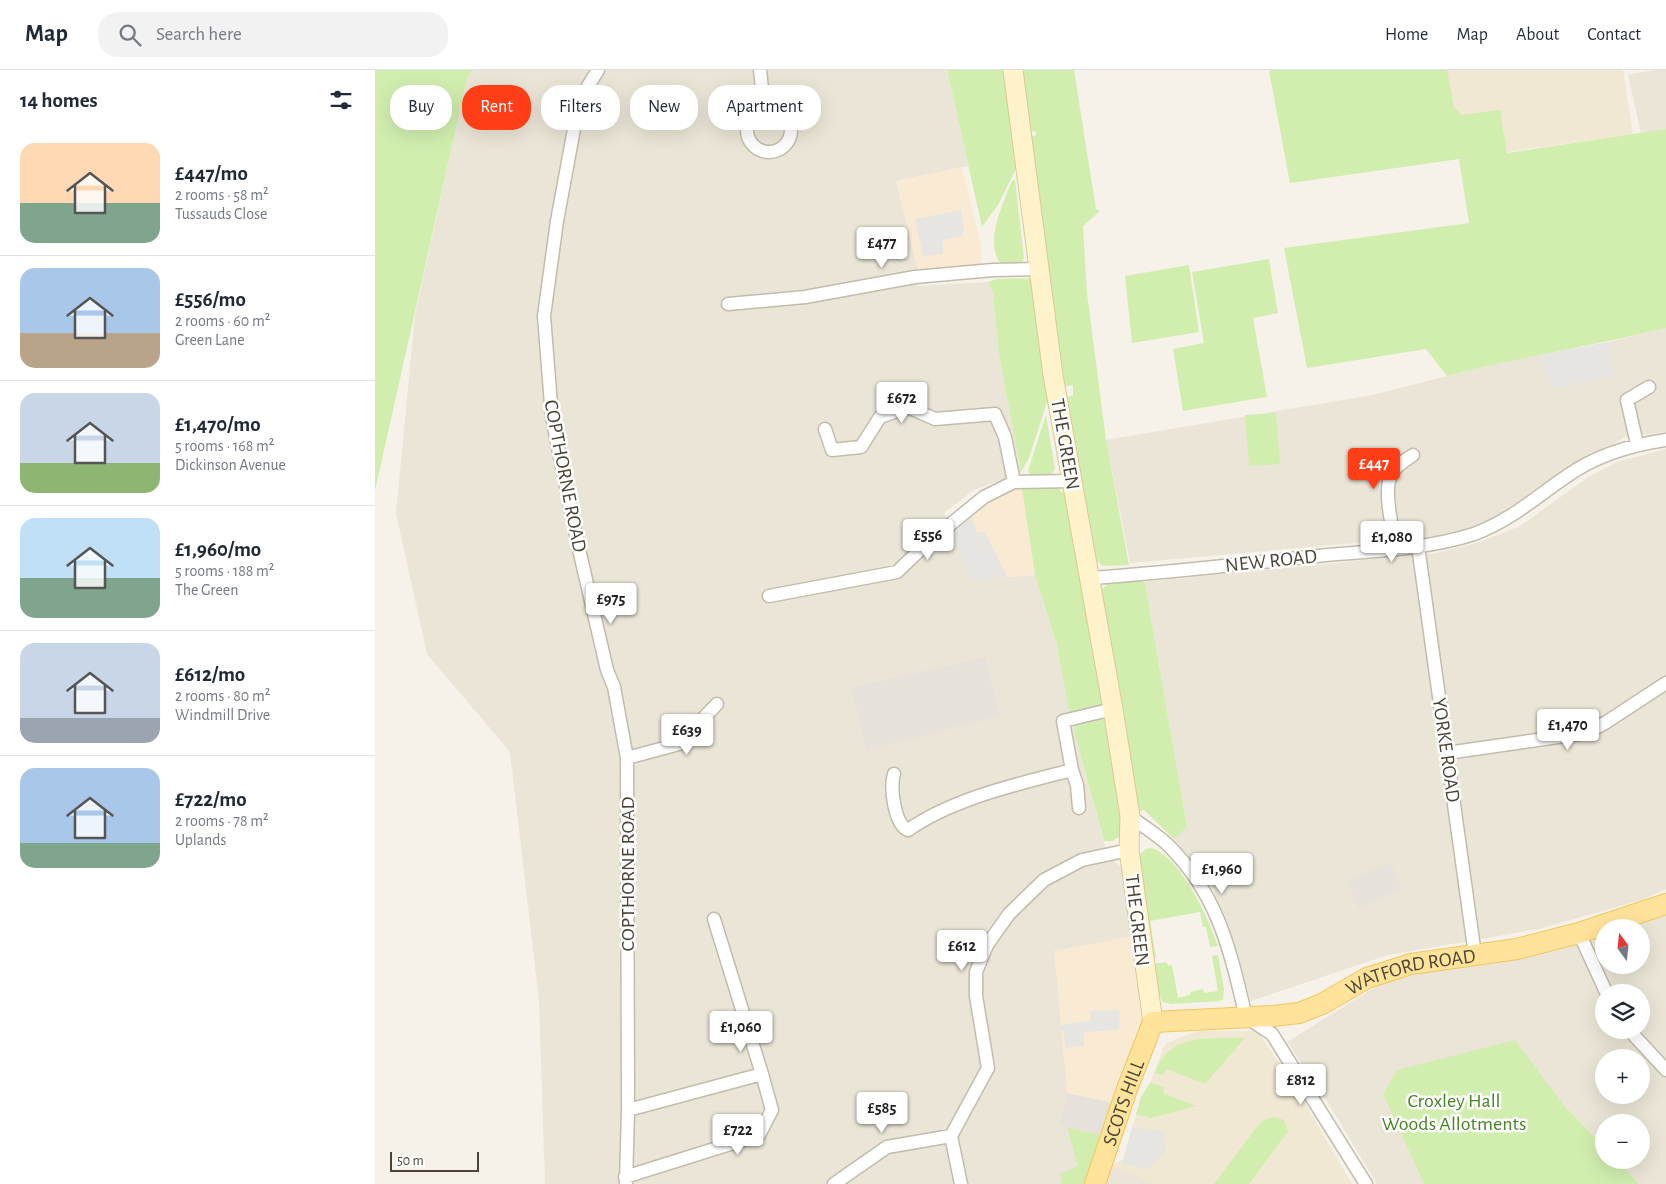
<!DOCTYPE html>
<meta charset="utf-8">
<style>
:root{--surface:#fff;--page:#f2f2f3;--text:#1f2937;--muted:#747a83;--line:#e0e1e3;--accent:#ff3e18}
body{margin:0;font-family:"Alegreya Sans",sans-serif;background:var(--page);color:var(--text);height:100vh;display:flex;flex-direction:column;font-size:19px;white-space:nowrap}
*{box-sizing:border-box;margin:0}
p{font-size:16px;color:var(--muted)}
.icon{flex:none;width:28px;height:28px;fill:none;stroke:currentColor;stroke-width:2;stroke-linecap:round;stroke-linejoin:round}
.map{position:relative;flex:1;overflow:hidden}
.sheet{display:flex;flex-direction:column;background:var(--surface);width:375px}
.sheet>*{flex:none}
.top-card{position:absolute;left:15px;top:15px;width:475px;height:45px;display:flex;gap:10px}
.needle{width:32px;rotate:345deg}
.tools{position:absolute;left:1220px;top:849px;display:grid;gap:10px}
.tools a{display:grid;place-items:center;width:55px;height:55px;border-radius:50%;background:var(--surface);box-shadow:0 5px 20px #0002;font-size:25px}
.scale{position:absolute;left:15px;bottom:12px;width:89px;box-sizing:border-box;padding-left:5px;border:2px solid #4b4336;border-top:0;font-size:14px;line-height:18px;white-space:nowrap;color:#4b4336;-webkit-text-stroke:4px #fff;paint-order:stroke}
.price{position:absolute;translate:-50% -42px;padding:0 11px;border-radius:5px;background:#fff;color:#222;font-size:16px;line-height:32px;filter:drop-shadow(0 1px 2px #0008)}
.price::after{content:'';position:absolute;left:50%;top:30px;width:15px;height:11px;margin-left:-8px;background:inherit;clip-path:polygon(0 0,100% 0,50% 100%)}
.price.current{background:var(--accent);color:#fff}
ul{padding:0;list-style:none}
li{display:flex;align-items:center;gap:15px;height:125px;padding:0 20px}
li+li{border-top:1px solid var(--line)}
li span{display:grid;place-items:center;flex:none;width:140px;height:100px;border-radius:15px;color:#555}
li>.icon{margin-inline-start:auto}
span .icon{width:60px;height:60px;fill:#fffc;stroke-width:1}
li b{font-size:21px}
h2{display:flex;justify-content:space-between;align-items:center;height:60px;padding:0 20px;font-size:21px}
.chip{padding:0 18px;border-radius:20px;background:var(--surface);box-shadow:0 5px 20px #0002;font-size:18px;line-height:45px}
.chip.current{background:var(--accent);color:#fff}
header{display:flex;align-items:center;gap:30px;box-sizing:border-box;height:70px;padding:0 25px;background:var(--surface);border-bottom:1px solid var(--line)}
header strong{font-size:24px}
nav{display:flex;gap:28px;margin-inline-start:auto;font-size:18px}
.search{width:350px;height:45px;background:var(--page);display:flex;align-items:center;gap:12px;box-sizing:border-box;padding:0 18px;border-radius:20px;color:var(--muted);font-size:19px}
main{display:flex;flex:1;min-height:0}
.map>svg:first-child{display:block}
.residential{fill:#ebe5d7;fill-rule:evenodd}
.commercial{fill:#f9ead3}
.industrial{fill:#e6e1db}
.education{fill:#f0e8d2}
.green{fill:#d1eeaf}
.parking{fill:#e7e5e1}
.lines{fill:none;stroke-linecap:round;stroke-linejoin:round}
.street-casing{stroke:#c3bbab;stroke-width:15}
.secondary-casing{stroke:#dbc895;stroke-width:21}
.primary-casing{stroke:#f0c65e;stroke-width:22}
.street{stroke:#fff;stroke-width:12}
.secondary{stroke:#fff3cb;stroke-width:19}
.primary{stroke:#ffe39a;stroke-width:20}
.labels{text-anchor:middle;stroke-width:5;stroke-linejoin:round;paint-order:stroke}
.street-label{font-size:20px;fill:#4b4336;stroke:#fff}
.park-label{font-size:20px;fill:#468422;stroke:#fff}
</style>
<header>
<strong>Map</strong>
<div class="search"><svg class="icon" aria-label="search" viewBox="0 0 24 24"><circle cx="10" cy="10" r="6"/><path d="M15 15l6 6"/></svg>Search here</div>
<nav><a>Home</a><a>Map</a><a>About</a><a>Contact</a></nav>
</header>
<main>
<section class="sheet">
<h2>14 homes<svg class="icon" aria-label="filters" viewBox="0 0 24 24"><path d="M4 7h16M4 17h16"/><circle cx="9" cy="7" r="2"/><circle cx="15" cy="17" r="2"/></svg></h2>
<ul>
<li><span style="background:linear-gradient(#ffd9b3 60%,#7fa58c 0)"><svg class="icon" aria-label="home" viewBox="0 0 24 24"><path d="M3 11l9-7 9 7M6 9v11h12V9"/></svg></span><div><b>£447/mo</b><p>2 rooms · 58 m²</p><p>Tussauds Close</p></div></li>
<li><span style="background:linear-gradient(#a9c7e8 65%,#b9a48a 0)"><svg class="icon" aria-label="home" viewBox="0 0 24 24"><path d="M3 11l9-7 9 7M6 9v11h12V9"/></svg></span><div><b>£556/mo</b><p>2 rooms · 60 m²</p><p>Green Lane</p></div></li>
<li><span style="background:linear-gradient(#c9d6e8 70%,#8fb573 0)"><svg class="icon" aria-label="home" viewBox="0 0 24 24"><path d="M3 11l9-7 9 7M6 9v11h12V9"/></svg></span><div><b>£1,470/mo</b><p>5 rooms · 168 m²</p><p>Dickinson Avenue</p></div></li>
<li><span style="background:linear-gradient(#bfe0f5 60%,#7fa58c 0)"><svg class="icon" aria-label="home" viewBox="0 0 24 24"><path d="M3 11l9-7 9 7M6 9v11h12V9"/></svg></span><div><b>£1,960/mo</b><p>5 rooms · 188 m²</p><p>The Green</p></div></li>
<li><span style="background:linear-gradient(#c9d6e8 75%,#9aa5b1 0)"><svg class="icon" aria-label="home" viewBox="0 0 24 24"><path d="M3 11l9-7 9 7M6 9v11h12V9"/></svg></span><div><b>£612/mo</b><p>2 rooms · 80 m²</p><p>Windmill Drive</p></div></li>
<li><span style="background:linear-gradient(#a9c7e8 75%,#7fa58c 0)"><svg class="icon" aria-label="home" viewBox="0 0 24 24"><path d="M3 11l9-7 9 7M6 9v11h12V9"/></svg></span><div><b>£722/mo</b><p>2 rooms · 78 m²</p><p>Uplands</p></div></li>
</ul>
</section>
<div class="map">
<svg width="1291" height="1114" viewBox="0 0 1291 1114">
<rect width="100%" height="100%" fill="#f6f2e9"/>
<path class="residential" d="M98,0H572L593,96L521,111L543,200L542,216L613,212L618,223L624,285L646,402L597,421L569,443L596,510L660,505L681,572L700,665L732,784L750,801L767,953L719,1114H170L164,931L135,682L52,584L21,443L40,245L92,9Z
M1278,0H1291V59L1266,64L1253,5Z
M1291,258V362L1250,367L1117,450L1099,457L1060,466L755,493L731,370L997,325L1131,291L1234,272Z
M1291,379V819L1269,829L1164,859L1013,885L876,931L857,869L838,820L832,809L799,769L812,756L770,512L1061,483L1105,472L1145,456L1212,408L1242,392Z
M1291,844V1114H1264L1242,1090H1266V1052H1229V1077L1187,1033L1008,1024L1049,1114H1002L950,1028L912,972L1010,911L1036,905L1172,882L1229,865V895H1266V858L1254,857ZM1229,922H1266V960H1229ZM1229,988H1266V1025H1229Z
M736,1095L782,1114H730Z"/>
<path class="commercial" d="M587,97L606,174L607,195L543,200L521,111Z
M647,419L660,505L596,511L575,460L606,429L636,420Z
M758,866L767,953L744,1034L692,1023L679,881Z"/>
<path class="industrial" d="M610,587L625,646L491,680L476,618Z
M1015,792L1027,818L984,838L972,812Z
M692,1023L734,1033L726,1065L684,1055Z"/>
<path class="education" d="M894,0H1248L1258,64L915,113Z
M821,961H882L889,964L886,966L923,1021L977,1114H782L736,1095L749,1089L766,1027L775,1013L790,974Z"/>
<path class="green" d="M0,0H98L92,9L0,421Z
M572,0H631L642,97L623,135L607,157Z
M645,0H699L721,139L725,141L708,156L712,223L731,370L754,495L728,496L720,489L690,328L698,325V315L688,317L655,67L661,65L660,61H655Z
M894,0H1072L1079,37L1087,45L1125,40L1132,83L1291,59V258C1218,276 1144,287 1072,306L1051,279L932,298L909,178L1094,153L1084,89L915,113Z
M640,110L649,188L647,193L627,195C608,175 628,133 637,111Z
M894,189L903,243L878,248L892,327L808,341L798,279L829,273L817,202Z
M814,195L824,262L757,273L750,206Z
M658,208L675,323L654,388L646,402L624,285L618,223L613,212L621,209Z
M901,343L905,394L874,396L870,345Z
M671,345L680,399L673,409L656,408L653,401Z
M661,417L683,418L691,426L728,637L695,644L681,572L660,505L647,419Z
M760,510L770,512L812,757L799,769L769,740L762,742L724,530L726,519L734,514Z
M728,648L732,651L747,746V764L738,771H729L700,665L699,656Z
M777,778C806,788 834,849 843,876L835,877L831,857H828L825,842L775,851L781,887H776L760,789L771,779Z
M843,885L849,919L848,929L844,931L796,934L788,932L780,915L777,894L791,892L794,896L797,895L803,928L815,925V922L828,919L829,923L843,921L837,886Z
M870,968L830,1014L792,999L787,1005L780,1003C794,962 835,969 870,968Z
M1140,970L1187,1033L1229,1077V1090H1242L1264,1114H1049L1008,1024L1022,1000Z
M775,1013L789,1017L788,1023L821,1036L776,1048L761,1044L766,1027Z
M734,1033L741,1034L714,1114H687L685,1104L703,1096L692,1057L726,1065Z
M899,1047L909,1050L913,1061L874,1114H839L881,1058L889,1050Z"/>
<path class="parking" d="M586,140L589,158L587,166L568,170V184L548,186L540,149Z
M1234,272L1238,306L1178,318L1164,285Z
M595,441L602,463L609,461L632,507L596,511L575,460Z
M744,940L745,957L742,960L709,962V976L690,978L689,961H683L682,956L716,950L715,941Z
M757,1057L789,1061L790,1081L773,1099L747,1094Z"/>
<g class="lines">
<defs>
<path id="street" d="M223,0L213,16L199,59L182,151L169,246L177,347L203,475L232,600L239,617L252,688L253,1040L251,1114
M385,0L389,38
M372 60a22 22 0 1 1 44 0a22 22 0 1 1-44 0Z
M353,234L430,227L540,207L618,200L664,199
M450,359L457,380L486,377L505,347L533,337L560,349L620,344L630,367L639,412
M1262,374L1252,330L1274,317
M1043,476L1100,885
M1021,478C1018,460 1008,422 1016,405C1020,396 1030,390 1038,385
M715,508C791,503 866,494 942,486C994,481 1049,480 1099,464C1135,451 1161,427 1192,406C1222,385 1256,375 1291,370
M394,526L522,502L550,475L609,427L639,412L697,411
M1072,683L1211,663L1230,653L1291,613
M252,688L304,674L342,634
M697,700L702,715L704,738
M519,704C515,717 519,754 533,760C579,728 643,714 697,700L688,651L738,639
M755,746C767,756 783,765 794,776C844,826 855,881 871,947L897,964L991,1114
M1204,863L1231,922
M1254,960L1291,1000
M253,1040L387,1004L339,849
M250,1107L384,1065L397,1040L387,1004
M459,1114L512,1077L576,1066
M586,1114L576,1066L613,998L601,926V902L612,875L634,844L669,810L707,790L754,780"/>
<path id="secondary" d="M638,0L678,305L738,639L755,746L754,780L778,952"/>
<g id="primary">
<path id="s1" d="M720,1114L752,1019L778,952L898,946L924,943L947,934L992,908L1036,894L1142,879L1204,863L1291,834"/>
</g>
</defs>
<use href="#street" class="street-casing"/>
<use href="#secondary" class="secondary-casing"/>
<use href="#primary" class="primary-casing"/>
<use href="#street" class="street"/>
<use href="#secondary" class="secondary"/>
<use href="#primary" class="primary"/>
</g>
<g class="labels">
<g class="street-label">
<text transform="translate(691 374) rotate(80)" y="7">THE GREEN</text>
<text transform="translate(191 406) rotate(79)" y="7">COPTHORNE ROAD</text>
<text transform="translate(896 490) rotate(-6)" y="7">NEW ROAD</text>
<text transform="translate(1072 680) rotate(82)" y="7">YORKE ROAD</text>
<text transform="translate(252 804) rotate(-90)" y="7">COPTHORNE ROAD</text>
<text transform="translate(763 850) rotate(83)" y="7">THE GREEN</text>
<text dy="7" stroke="none"><textPath href="#s1" startOffset="439">WATFORD ROAD</textPath></text>
<text dy="7" stroke="none"><textPath href="#s1" startOffset="86">SCOTS HILL</textPath></text>
</g>
<g class="park-label">
<text x="1079" y="1037">Croxley Hall<tspan x="1079" dy="23">Woods Allotments</tspan></text>
</g>
</g>
</svg>
<div class="tools">
<a><svg class="needle" viewBox="-14 -14 28 28"><path d="M0-13l5 13h-10z" fill="#e53935"/><path d="M0 13l5-13h-10z" fill="#747a83"/></svg></a>
<a><svg class="icon" aria-label="layers" viewBox="0 0 24 24"><path d="M12 4l9 5-9 5-9-5zM3 14l9 5 9-5"/></svg></a>
<a>+</a>
<a>−</a>
</div>
<div class="scale">50 m</div>
<b class="price" style="left:507px;top:199px">£477</b>
<b class="price" style="left:527px;top:354px">£672</b>
<b class="price current" style="left:999px;top:420px">£447</b>
<b class="price" style="left:553px;top:491px">£556</b>
<b class="price" style="left:1017px;top:493px">£1,080</b>
<b class="price" style="left:236px;top:555px">£975</b>
<b class="price" style="left:1193px;top:681px">£1,470</b>
<b class="price" style="left:312px;top:686px">£639</b>
<b class="price" style="left:847px;top:825px">£1,960</b>
<b class="price" style="left:587px;top:902px">£612</b>
<b class="price" style="left:366px;top:983px">£1,060</b>
<b class="price" style="left:926px;top:1036px">£812</b>
<b class="price" style="left:507px;top:1064px">£585</b>
<b class="price" style="left:363px;top:1086px">£722</b>
<div class="top-card">
<a class="chip">Buy</a>
<a class="chip current">Rent</a>
<a class="chip">Filters</a>
<a class="chip">New</a>
<a class="chip">Apartment</a>
</div>
</div>
</main>
